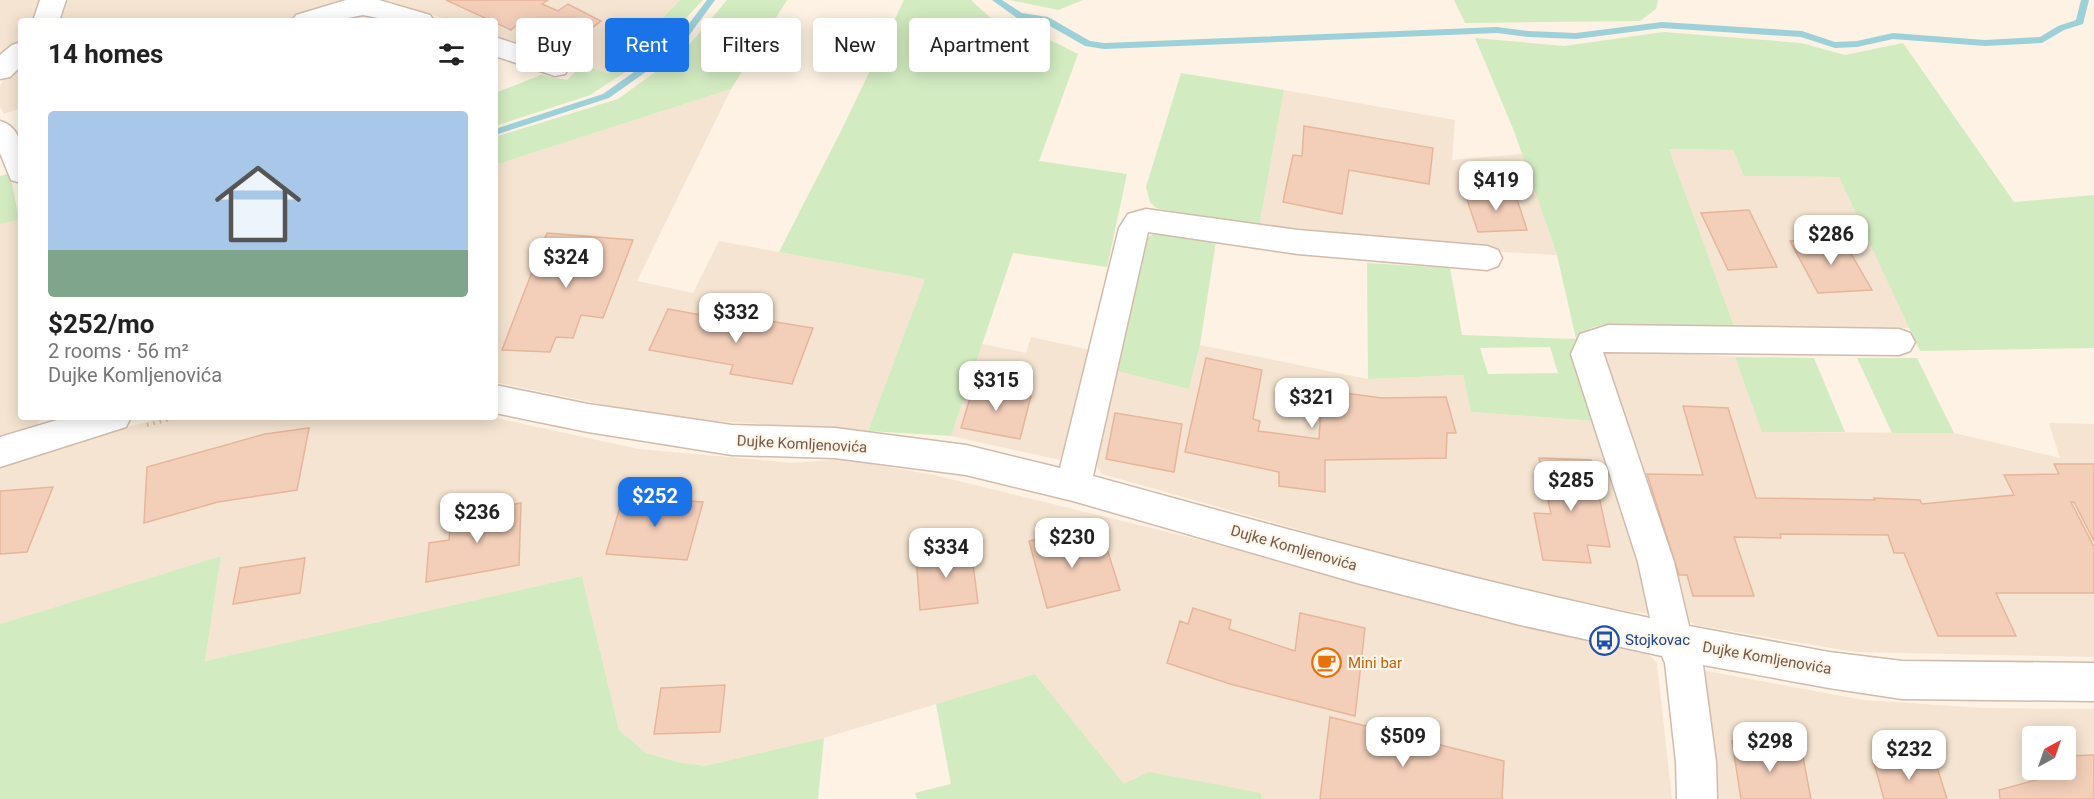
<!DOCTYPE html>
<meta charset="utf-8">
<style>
:root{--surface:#fff;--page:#f2f2f2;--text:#222;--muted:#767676;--line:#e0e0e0;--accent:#1a73e8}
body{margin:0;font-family:Roboto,sans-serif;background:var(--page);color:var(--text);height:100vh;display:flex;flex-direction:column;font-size:22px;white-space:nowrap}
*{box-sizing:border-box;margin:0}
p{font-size:20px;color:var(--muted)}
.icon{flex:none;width:33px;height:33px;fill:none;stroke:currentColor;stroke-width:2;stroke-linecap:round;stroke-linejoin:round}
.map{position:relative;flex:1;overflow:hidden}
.sheet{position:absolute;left:18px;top:18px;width:480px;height:402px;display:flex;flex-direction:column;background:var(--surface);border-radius:6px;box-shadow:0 3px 15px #0003}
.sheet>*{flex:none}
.guide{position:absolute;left:516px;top:18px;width:570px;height:54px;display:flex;gap:12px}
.needle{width:39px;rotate:40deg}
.controls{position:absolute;left:2022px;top:726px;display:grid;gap:12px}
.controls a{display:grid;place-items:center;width:54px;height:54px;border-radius:6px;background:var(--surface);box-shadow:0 3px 15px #0003;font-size:30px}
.price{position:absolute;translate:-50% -51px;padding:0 14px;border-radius:12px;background:#fff;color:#222;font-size:20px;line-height:39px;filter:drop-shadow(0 2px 3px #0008)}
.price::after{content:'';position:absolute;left:50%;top:36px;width:18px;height:14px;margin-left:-9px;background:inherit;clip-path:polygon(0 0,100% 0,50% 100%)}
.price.on{background:var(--accent);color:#fff}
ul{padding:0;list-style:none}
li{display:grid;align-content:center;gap:12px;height:318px;padding:0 30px}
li+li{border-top:2px solid var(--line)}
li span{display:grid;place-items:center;height:186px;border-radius:6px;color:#555}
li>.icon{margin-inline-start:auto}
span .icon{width:108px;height:108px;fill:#fffc;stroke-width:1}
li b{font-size:26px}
h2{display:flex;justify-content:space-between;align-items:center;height:72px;padding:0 30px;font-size:26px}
.pill{padding:0 21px;border-radius:6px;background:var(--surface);box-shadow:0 3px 15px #0003;font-size:21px;line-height:54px}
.pill.on{background:var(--accent);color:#fff}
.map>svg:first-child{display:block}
.residential{fill:#f5e4d1;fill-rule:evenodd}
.green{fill:#d3ebc1;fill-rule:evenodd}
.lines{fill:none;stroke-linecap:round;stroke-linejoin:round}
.stream{fill:#9dd1d9;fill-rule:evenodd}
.building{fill:#f3cfba;stroke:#e6b59a;stroke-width:1.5}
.minor-casing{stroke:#d0bbac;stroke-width:3}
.path{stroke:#d8b39d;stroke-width:4;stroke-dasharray:1.5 5;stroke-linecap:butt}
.minor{fill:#fff;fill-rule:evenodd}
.labels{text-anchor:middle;stroke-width:4.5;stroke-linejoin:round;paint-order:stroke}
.street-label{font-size:15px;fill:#765748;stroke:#fff6ea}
.transit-label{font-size:15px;fill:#164399;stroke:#fff6ea;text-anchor:start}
.food-label{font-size:15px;fill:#c56008;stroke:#fff6ea;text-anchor:start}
</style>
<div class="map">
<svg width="2094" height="799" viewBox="0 0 2094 799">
<rect width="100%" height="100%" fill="#fdf2e3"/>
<path class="residential" d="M0,0H45L39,21H21V44L0,65Z
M66,0H369L339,4L287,21H57Z
M386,0H680L607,73L495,35V21H452Z
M21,62V108L4,114L0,107V88L2,81Z
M731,89L637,281L693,293L719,241L925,279L868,431L668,418L495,382V165Z
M1284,90L1455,120L1452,160L1522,154L1557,255L1397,246L1259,227Z
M1669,149L1733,150L1744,176L1839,177L1910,328L1734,326Z
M19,220L21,417H42L37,425L0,436V224Z
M1031,337L1091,350L1060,460L951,436L982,344L1026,353Z
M1200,345L1368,379L1463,375L1471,412L1595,421L1655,606L1651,614L1626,611L1452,573L1102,474L1095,463L1117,371L1189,389Z
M1612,349L1735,357L1763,432L1954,433L2060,458L2049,423L2094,424V657L1855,652L1696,625L1685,619L1605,366L1604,355Z
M164,417H491L639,449L793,463L842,459L934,475L1642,648L1657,663L1672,799H1261V794L1124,784L1035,674L824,738L705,766L678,762L646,753L619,730L582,576L205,661L221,556L0,624V468L85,439Z
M1701,670L1864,700L1982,708L2094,709V799H1714ZM2032,736H2066V770H2032Z"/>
<path class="green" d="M680,0H703L650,56L590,95L495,126V93L541,75L567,80L582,65L608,73Z
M727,0H787L731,89L495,165V137L618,99L683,52Z
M904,0H971L994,21L1036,33L1078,54L1039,161L1127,174L1107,267L1013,253L951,436L868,431L925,279L779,252L842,129Z
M1010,0H1083L1058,10Z
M1454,0H1658L1656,9L1640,21L1465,23Z
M1664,32L1801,43L1845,55L1903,43L2014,202L2094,195V348L1920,351L1839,177L1744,176L1733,150L1669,149L1734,326L1606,324L1591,328L1577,340L1595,421L1471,412L1463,375L1368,379L1367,263L1450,268L1462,335L1576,339L1557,255L1514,131L1475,38L1564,46ZM1550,347L1558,373L1488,374L1480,348Z
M1181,73L1284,90L1259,227L1156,208L1150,202L1146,187Z
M10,173L19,220L0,224V176Z
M1159,231L1216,241L1200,345L1189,389L1117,371L1144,239Z
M1735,357L1814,358L1845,432H1762Z
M1857,358H1917L1954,433H1892Z
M221,556L205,661L582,576L619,730L646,753L678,762L705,766L824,738L818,799H0V624Z
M1035,674L1124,784L1149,772L1261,793V799H917L915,793L951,784L936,704Z"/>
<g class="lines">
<path class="stream" d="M707,0H715L685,41L667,57L609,98L495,135V129L603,94L661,53L679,37Z
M992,0H1002L1022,13L1048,17L1090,41L1104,43L1497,27L1528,31L1576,33L1662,22L1802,31L1835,42L1857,41L1893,33L1985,40L2040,37L2058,26L2076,20L2081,0H2089L2083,24L2064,30L2042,43L1985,46L1893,39L1857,47L1835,48L1801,37L1662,28L1576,39L1528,37L1497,33L1104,49L1085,46L1043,22L1017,18Z"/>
</g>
<path class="building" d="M446,0H548L542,4L558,11L568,4L601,21L564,49L518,24L511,30Z
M1304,126L1433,148L1429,184L1349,170L1342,214L1283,202L1293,155L1302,156Z
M1515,193L1527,230L1478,232L1465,194Z
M1749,210L1777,267L1728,270L1701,213Z
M547,233L633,240L603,318L581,315L573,338L556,337L550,352L502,350Z
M1842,238L1872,290L1818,293L1790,241Z
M668,309L750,324L752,318L813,328L792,384L730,374L733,365L649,350Z
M1206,358L1262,370L1253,419L1260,421L1258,431L1319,439L1322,390L1382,398L1446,397L1456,433H1447L1446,458L1325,460V492L1279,486V472L1185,452Z
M974,385L1031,396L1020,439L961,428Z
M1683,406L1728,408L1756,498L1875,500L1874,498L1920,500L1922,504L2014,495L2004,475L2059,474L2054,464H2094V541L2074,502H2071L2094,547V593H1996L2016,636H1938L1904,553H1894L1888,535L1780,534L1781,538L1734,537L1754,596H1693L1687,575H1679L1647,474L1703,475Z
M1115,413L1182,424L1174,472L1106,459Z
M309,428L297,490L218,502L144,523L147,467L265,434Z
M1539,458L1591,460L1610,547L1587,545L1591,563L1543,560L1534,513L1551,514Z
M53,487L27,552L0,554V491Z
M623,497L703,502L687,560L606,554Z
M521,503L519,565L426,582L429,543L449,540L451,515Z
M1080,530L1087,553L1107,549L1120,590L1047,608L1029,541Z
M971,548L978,603L920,610L916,555Z
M305,558L300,593L233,604L240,568Z
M1193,608L1231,620L1229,629L1295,651L1300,613L1365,628L1355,716L1230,684L1167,663L1180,621L1188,624Z
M725,685L720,732L654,734L661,688Z
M1330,717L1504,761L1502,799H1320Z
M1732,741L1802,752L1811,799H1741Z
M2094,755V799H2000L1999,790L2066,772V756Z
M1873,760L1937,767L1947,799H1884Z"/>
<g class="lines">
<defs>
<path id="minor" d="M40,0H66L59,21H33Z
M346,0H379L430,15L434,21H393L363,15L333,21H292L296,15Z
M495,37L565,60L569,67L565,74L555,76L495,56Z
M21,42V66L10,77L0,79V55L12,45Z
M0,121C27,129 21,159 21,183L11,180L0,153Z
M1146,209L1298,230L1487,246L1498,250L1502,258L1498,266L1487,270L1298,254L1148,232L1093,476C1278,527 1462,578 1650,618L1638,562L1571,354L1580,334L1608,325L1899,329L1910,333L1915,342L1910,351L1899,355L1603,352L1674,562L1689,626L1829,652L1902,661L2094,663V701L1902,699L1829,688L1703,665L1716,762L1717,799H1677L1676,762L1665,663L1662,656L1520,625L1357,583L1073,501L966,475L835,458L732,455L588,432L495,413V385L588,404L732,425L835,428L966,445L1060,468L1119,228L1128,214Z
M67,417H131L126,427L0,467V437Z"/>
</defs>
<use href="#minor" class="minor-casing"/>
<path class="path" d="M147,425L178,417"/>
<use href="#minor" class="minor"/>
</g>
<defs>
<symbol id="bus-ring" viewBox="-11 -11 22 22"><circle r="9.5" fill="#fff6ea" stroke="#1a4fb4" stroke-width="1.5"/><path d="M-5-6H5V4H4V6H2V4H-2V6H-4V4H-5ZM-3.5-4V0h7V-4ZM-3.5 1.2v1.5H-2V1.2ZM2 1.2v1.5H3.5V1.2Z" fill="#1a4fb4"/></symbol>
<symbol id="cafe-ring" viewBox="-11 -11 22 22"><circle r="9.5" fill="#fff6ea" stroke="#e8710a" stroke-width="1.5"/><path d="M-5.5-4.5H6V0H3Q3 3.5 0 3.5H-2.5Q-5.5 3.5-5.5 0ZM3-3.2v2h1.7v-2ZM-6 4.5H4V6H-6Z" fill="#e8710a"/></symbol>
</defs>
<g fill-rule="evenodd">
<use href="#bus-ring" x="1588" y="624" width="33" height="33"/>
<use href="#cafe-ring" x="1310" y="646" width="33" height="33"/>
</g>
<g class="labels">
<g class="street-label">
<text transform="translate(802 444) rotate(3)" y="5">Dujke Komljenovića</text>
<text transform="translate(1294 548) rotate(16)" y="5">Dujke Komljenovića</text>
<text transform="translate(1767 658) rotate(10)" y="5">Dujke Komljenovića</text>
</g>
<g class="transit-label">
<text x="1625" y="645">Stojkovac</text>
</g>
<g class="food-label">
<text x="1348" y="668">Mini bar</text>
</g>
</g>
</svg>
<div class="controls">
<a><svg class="needle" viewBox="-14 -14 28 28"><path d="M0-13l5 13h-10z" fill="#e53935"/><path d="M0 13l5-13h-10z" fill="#767676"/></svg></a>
</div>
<b class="price" style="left:1496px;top:212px">$419</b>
<b class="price" style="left:1831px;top:266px">$286</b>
<b class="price" style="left:566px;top:289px">$324</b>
<b class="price" style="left:736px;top:344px">$332</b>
<b class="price" style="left:996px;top:412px">$315</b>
<b class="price" style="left:1312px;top:429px">$321</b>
<b class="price" style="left:1571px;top:512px">$285</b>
<b class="price on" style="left:655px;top:528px">$252</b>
<b class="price" style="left:477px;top:544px">$236</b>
<b class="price" style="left:1072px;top:569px">$230</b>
<b class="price" style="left:946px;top:579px">$334</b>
<b class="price" style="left:1403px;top:768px">$509</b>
<b class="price" style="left:1770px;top:773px">$298</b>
<b class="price" style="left:1909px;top:781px">$232</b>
<div class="guide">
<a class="pill">Buy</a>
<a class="pill on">Rent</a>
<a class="pill">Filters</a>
<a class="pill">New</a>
<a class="pill">Apartment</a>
</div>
<section class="sheet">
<h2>14 homes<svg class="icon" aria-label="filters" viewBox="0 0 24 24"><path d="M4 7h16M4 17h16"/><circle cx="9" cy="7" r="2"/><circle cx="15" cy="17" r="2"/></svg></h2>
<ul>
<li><span style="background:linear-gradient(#a9c7e8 75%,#7fa58c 0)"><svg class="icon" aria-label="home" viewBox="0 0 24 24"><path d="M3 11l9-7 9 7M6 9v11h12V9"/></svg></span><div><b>$252/mo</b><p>2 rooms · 56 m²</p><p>Dujke Komljenovića</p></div></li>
</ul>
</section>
</div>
